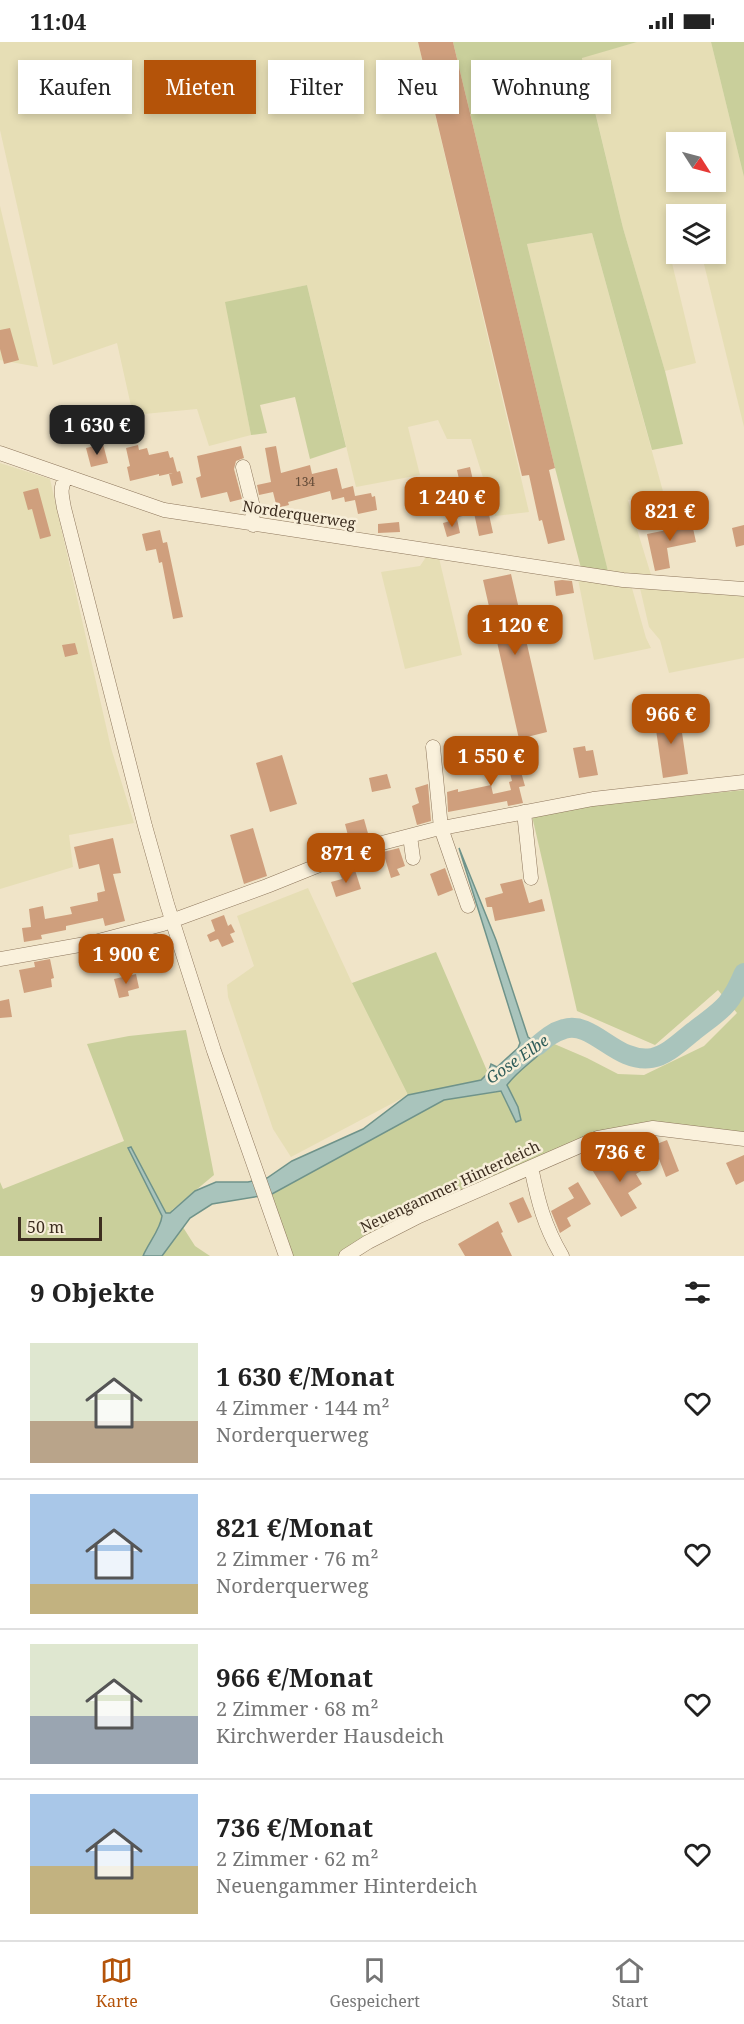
<!DOCTYPE html>
<html lang="de">
<meta charset="utf-8">
<style>
:root{--surface:#fff;--page:#f6f6f6;--text:#222;--muted:#767676;--line:#e0e0e0;--accent:#b45309}
body{margin:0;font-family:"Noto Serif",serif;background:var(--page);color:var(--text);height:100vh;display:flex;flex-direction:column;font-size:22px;white-space:nowrap}
*{box-sizing:border-box;margin:0}
p{font-size:20px;color:var(--muted)}
.icon{flex:none;width:33px;height:33px;fill:none;stroke:currentColor;stroke-width:2;stroke-linecap:round;stroke-linejoin:round}
.map{position:relative;height:1214px;overflow:hidden}
.drawer{display:flex;flex-direction:column;background:var(--surface);flex:1}
.drawer>*{flex:none}
.top-card{position:absolute;left:18px;top:18px;width:708px;height:54px;display:flex;gap:12px}
.needle{width:39px;rotate:126deg}
.controls{position:absolute;left:666px;top:90px;display:grid;gap:12px}
.controls a{display:grid;place-items:center;width:60px;height:60px;border-radius:0px;background:var(--surface);box-shadow:0 3px 9px #0003;font-size:30px}
.scale{position:absolute;left:18px;bottom:15px;width:84px;box-sizing:border-box;padding-left:6px;border:3px solid #3d2e20;border-top:0;font-size:16px;line-height:21px;white-space:nowrap;color:#3d2e20;-webkit-text-stroke:4px #f7eed8;paint-order:stroke}
.price{position:absolute;translate:-50% -51px;padding:0 14px;border-radius:12px;background:var(--accent);color:#fff;font-size:20px;line-height:39px;filter:drop-shadow(0 2px 3px #0008)}
.price::after{content:'';position:absolute;left:50%;top:36px;width:18px;height:14px;margin-left:-9px;background:inherit;clip-path:polygon(0 0,100% 0,50% 100%)}
.price.current{background:#222;color:#fff}
ul{padding:0;list-style:none}
li{display:flex;align-items:center;gap:18px;height:150px;padding:0 30px}
li+li{border-top:2px solid var(--line)}
li span{display:grid;place-items:center;flex:none;width:168px;height:120px;border-radius:0px;color:#555}
li>.icon{margin-inline-start:auto}
span .icon{width:72px;height:72px;fill:#fffc;stroke-width:1}
li b{font-size:26px}
h2{display:flex;justify-content:space-between;align-items:center;height:72px;padding:0 30px;font-size:26px}
.pill{padding:0 21px;border-radius:0px;background:var(--surface);box-shadow:0 3px 9px #0003;font-size:21px;line-height:54px}
.pill.current{background:var(--accent);color:#fff}
.status{display:flex;justify-content:space-between;align-items:center;height:42px;padding:0 30px;background:var(--surface);direction:ltr}
.status svg{height:16px;fill:currentColor}
.dock{display:flex;justify-content:space-around;align-items:center;height:84px;border-top:2px solid var(--line);background:var(--surface);font-size:16px;color:var(--muted)}
.dock a{display:grid;justify-items:center;gap:3px}
.dock .current{color:var(--accent)}
.map>svg:first-child{display:block}
.farmland{fill:#e6deb5;fill-rule:evenodd}
.green{fill:#c9cf9b}
.water{fill:#a9c4bc;stroke:#6f938a;stroke-width:1.5}
.lines{fill:none;stroke-linecap:round;stroke-linejoin:round}
.river{stroke:#a9c4bc;stroke-width:20}
.building{fill:#cf9f7d}
.minor-casing{stroke:#8d765c;stroke-width:15}
.minor{stroke:#faf1dc;stroke-width:14}
.labels{text-anchor:middle;stroke-width:5;stroke-linejoin:round;paint-order:stroke}
.number-label{font-size:12px;fill:#624a37}
.street-label{font-size:15px;fill:#3d2e20;stroke:#f7eed8}
.water-label{font-size:16px;font-style:italic;fill:#2f5d5a;stroke:#f7eed8}
</style>
<div class="status"><b>11:04</b><svg viewBox="0 0 49 12"><path d="M0 12V9h3v3zM5 12V6h3v6zM10 12V3h3v9zM15 12V0h3v12zM26 1h20v11H26zM47 4h2v5h-2z"/></svg></div>
<div class="map">
<svg width="744" height="1214" viewBox="0 0 744 1214">
<rect width="100%" height="100%" fill="#f0e4c8"/>
<path class="farmland" d="M0,0H418L529,470L495,474L471,397H447L438,378L408,385L420,433L356,445L307,243L226,261L251,393L209,404L197,367L133,373L117,301L53,323L0,88Z
M637,0H711L744,135V385L702,214L672,221L696,321L665,329L623,186L582,15ZM676,100H716V140H676ZM676,172H716V212H676Z
M0,164L38,325L0,318Z
M592,191L664,453L628,458L652,536L608,529L527,202Z
M0,421L50,437L111,706L134,781L69,793L73,825L0,847Z
M426,515L439,516L462,613L405,627L381,530L420,524Z
M578,537L632,546L646,596L651,606L594,618Z
M640,546L744,553V616L669,631L660,598L649,585Z
M308,846L352,941L408,1053L291,1115L273,1087L228,955L227,943L254,924L237,874Z"/>
<path class="green" d="M453,0H637L582,16L623,186L665,329L683,402L652,408L592,191L527,202L608,529L581,526L555,426Z
M711,0H744V135Z
M307,243L346,405L310,417L295,355L260,363L267,391L251,393L225,260Z
M744,748V1094L600,1090L392,1180L337,1214H292L272,1152L444,1058L501,1049L516,1080L510,1051L507,1043L514,1034L552,1001L587,1016L618,1032L644,1033L704,1004L737,971L718,948L655,1003L577,969L532,774L593,763Z
M436,910L488,1031L481,1038L408,1053L352,941Z
M186,988L214,1133L172,1168L195,1204L210,1214H0V1140L3,1147L124,1099L87,1002L129,994Z"/>
<path class="water" d="M459,806L496,898L528,995L531,997L557,989C547,1012 522,1023 507,1043L518,1065L521,1078L516,1080L501,1049L444,1058L272,1152L212,1162L190,1176L162,1214H143C148,1202 161,1186 162,1174L128,1106L131,1105L166,1171H170L195,1149L216,1140H248L267,1136L292,1119L363,1087L408,1053L481,1038L488,1031L491,1022L497,1025L518,1006L520,1001Z"/>
<g class="lines">
<path class="river" d="M537,1004C545,997 553,990 564,987C593,978 616,1022 652,1016C668,1013 682,998 694,989C722,967 729,966 744,931"/>
</g>
<path class="building" d="M418,0H453L555,426L549,428L565,498L548,502L542,478L539,479L529,433L522,434Z
M10,286L19,318L4,322L0,307V288Z
M103,402L108,421L91,425L86,406Z
M138,403L139,408L147,406L149,413L168,409L170,416L173,415L177,430L159,434V432L130,439L127,425L130,424L126,406Z
M241,404L244,416L236,419L234,427L242,457L230,460L227,450L201,456L196,436L201,434L197,414Z
M276,404L281,431L310,423L312,432L337,426L342,447L353,444L355,454L371,451L372,455L375,454L377,468L358,472L355,458L345,460L344,455L332,458L330,449L288,460L289,463L277,466L273,450L259,453L257,443L271,440L265,406Z
M470,425L477,456L485,454L493,491L479,494L474,471L451,477L447,462L445,463L441,446L460,442L457,428Z
M180,429L183,441L172,444L169,432Z
M38,446L51,494L40,497L32,467L28,468L23,450Z
M457,477L460,491L447,495L443,481Z
M691,477L696,500L667,506L670,526L655,529L647,492L672,487L671,481Z
M399,480L400,490L378,491V482Z
M744,483V503L736,505L732,486Z
M160,488L163,501L167,500L183,575L173,577L162,520L159,521L156,507L146,509L142,492Z
M511,532L547,690L519,697L483,538Z
M562,538L572,539L574,551L556,554L554,539Z
M75,601L78,612L65,615L62,603Z
M679,670L688,732L663,736L654,674Z
M501,703L502,708L514,705L525,744L519,745L523,761L508,764L507,759L448,770L447,750L458,747V750L491,743L493,752L511,748L509,740L512,739L507,719L496,722L492,705Z
M585,704L586,709L593,708L598,733L579,736L573,706Z
M282,713L297,762L270,770L256,721Z
M387,732L391,746L372,750L369,736Z
M428,742L431,779L417,783L412,764L419,761L415,746Z
M364,777L369,795L350,801L345,782Z
M253,786L267,834L244,842L230,793Z
M113,796L121,831L113,832L125,879L105,884L103,876L66,884V888L41,893L42,897L24,900L22,886L31,885L29,867L43,864L45,877L72,872L70,865L98,859L97,851L105,849L99,822L79,827L74,805Z
M399,806L405,824L397,827L400,833L391,836L383,810Z
M445,826L453,848L438,854L430,832Z
M355,828L361,847L336,855L331,840L342,837L340,832Z
M522,837L529,861L542,857L545,869L495,879L492,865H487L485,856L503,851L500,842Z
M224,873L228,884L231,882L235,890L230,892L234,900L222,905L218,897L210,900L207,893L215,889L211,878Z
M50,917L54,936L51,937L52,945L24,951L19,928L35,925L34,920Z
M136,932L139,946L128,949L129,954L119,956L114,937Z
M9,957L12,975L0,976V959Z
M667,1098L679,1129L666,1135L659,1117L654,1119L649,1105Z
M634,1113L643,1128L636,1132L642,1142L628,1151L637,1166L621,1175L591,1126L606,1118L611,1127Z
M744,1113V1139L736,1143L726,1121Z
M578,1140L591,1162L567,1176L571,1184L560,1191L551,1169L574,1156L568,1146Z
M523,1155L532,1175L518,1181L509,1161Z
M498,1179L503,1190L501,1191L512,1214H465L458,1202Z"/>
<g class="lines">
<defs>
<path id="minor" d="M0,411L164,468L623,538L744,547
M243,425L252,461L253,483
M66,436C59,446 62,454 64,466L145,784L167,862L214,1009L286,1214
M433,705L441,786L468,864
M524,770L531,836
M410,794L413,816
M0,917L91,901L163,882L267,844L359,807L432,788L593,757L744,740
M531,1125C538,1159 544,1184 562,1214
M346,1214L368,1200L419,1174L598,1096L653,1086L744,1097"/>
</defs>
<use href="#minor" class="minor-casing"/>
<use href="#minor" class="minor"/>
</g>
<g class="labels">
<g class="number-label">
<text x="305" y="444">134</text>
</g>
<g class="street-label">
<text transform="translate(299 473) rotate(9)" y="5">Norderquerweg</text>
<text transform="translate(450 1145) rotate(-25)" y="5">Neuengammer Hinterdeich</text>
</g>
<g class="water-label">
<text transform="translate(517 1017) rotate(-35)" y="6">Gose Elbe</text>
</g>
</g>
</svg>
<div class="controls">
<a><svg class="needle" viewBox="-14 -14 28 28"><path d="M0-13l5 13h-10z" fill="#e53935"/><path d="M0 13l5-13h-10z" fill="#767676"/></svg></a>
<a><svg class="icon" aria-label="layers" viewBox="0 0 24 24"><path d="M12 4l9 5-9 5-9-5zM3 14l9 5 9-5"/></svg></a>
</div>
<div class="scale">50 m</div>
<b class="price current" style="left:97px;top:414px">1 630 €</b>
<b class="price" style="left:452px;top:486px">1 240 €</b>
<b class="price" style="left:670px;top:500px">821 €</b>
<b class="price" style="left:515px;top:614px">1 120 €</b>
<b class="price" style="left:671px;top:703px">966 €</b>
<b class="price" style="left:491px;top:745px">1 550 €</b>
<b class="price" style="left:346px;top:842px">871 €</b>
<b class="price" style="left:126px;top:943px">1 900 €</b>
<b class="price" style="left:620px;top:1141px">736 €</b>
<div class="top-card">
<a class="pill">Kaufen</a>
<a class="pill current">Mieten</a>
<a class="pill">Filter</a>
<a class="pill">Neu</a>
<a class="pill">Wohnung</a>
</div>
</div>
<section class="drawer">
<h2>9 Objekte<svg class="icon" aria-label="filters" viewBox="0 0 24 24"><path d="M4 7h16M4 17h16"/><circle cx="9" cy="7" r="2"/><circle cx="15" cy="17" r="2"/></svg></h2>
<ul>
<li><span style="background:linear-gradient(#dfe7d0 65%,#b9a48a 0)"><svg class="icon" aria-label="home" viewBox="0 0 24 24"><path d="M3 11l9-7 9 7M6 9v11h12V9"/></svg></span><div><b>1 630 €/Monat</b><p>4 Zimmer · 144 m²</p><p>Norderquerweg</p></div><svg class="icon" aria-label="heart" viewBox="0 0 24 24"><path d="M12 20l-8-8c-3-5 5-10 8-4 3-6 11-1 8 4z"/></svg></li>
<li><span style="background:linear-gradient(#a9c7e8 75%,#c2b280 0)"><svg class="icon" aria-label="home" viewBox="0 0 24 24"><path d="M3 11l9-7 9 7M6 9v11h12V9"/></svg></span><div><b>821 €/Monat</b><p>2 Zimmer · 76 m²</p><p>Norderquerweg</p></div><svg class="icon" aria-label="heart" viewBox="0 0 24 24"><path d="M12 20l-8-8c-3-5 5-10 8-4 3-6 11-1 8 4z"/></svg></li>
<li><span style="background:linear-gradient(#dfe7d0 60%,#9aa5b1 0)"><svg class="icon" aria-label="home" viewBox="0 0 24 24"><path d="M3 11l9-7 9 7M6 9v11h12V9"/></svg></span><div><b>966 €/Monat</b><p>2 Zimmer · 68 m²</p><p>Kirchwerder Hausdeich</p></div><svg class="icon" aria-label="heart" viewBox="0 0 24 24"><path d="M12 20l-8-8c-3-5 5-10 8-4 3-6 11-1 8 4z"/></svg></li>
<li><span style="background:linear-gradient(#a9c7e8 60%,#c2b280 0)"><svg class="icon" aria-label="home" viewBox="0 0 24 24"><path d="M3 11l9-7 9 7M6 9v11h12V9"/></svg></span><div><b>736 €/Monat</b><p>2 Zimmer · 62 m²</p><p>Neuengammer Hinterdeich</p></div><svg class="icon" aria-label="heart" viewBox="0 0 24 24"><path d="M12 20l-8-8c-3-5 5-10 8-4 3-6 11-1 8 4z"/></svg></li>
</ul>
</section>
<nav class="dock">
<a class="current"><svg class="icon" aria-label="map" viewBox="0 0 24 24"><path d="M3 6l6-2 6 2 6-2v14l-6 2-6-2-6 2zM9 4v14M15 6v14"/></svg>Karte</a>
<a><svg class="icon" aria-label="saved" viewBox="0 0 24 24"><path d="M7 4h10v16l-5-4-5 4z"/></svg>Gespeichert</a>
<a><svg class="icon" aria-label="home" viewBox="0 0 24 24"><path d="M3 11l9-7 9 7M6 9v11h12V9"/></svg>Start</a>
</nav>
